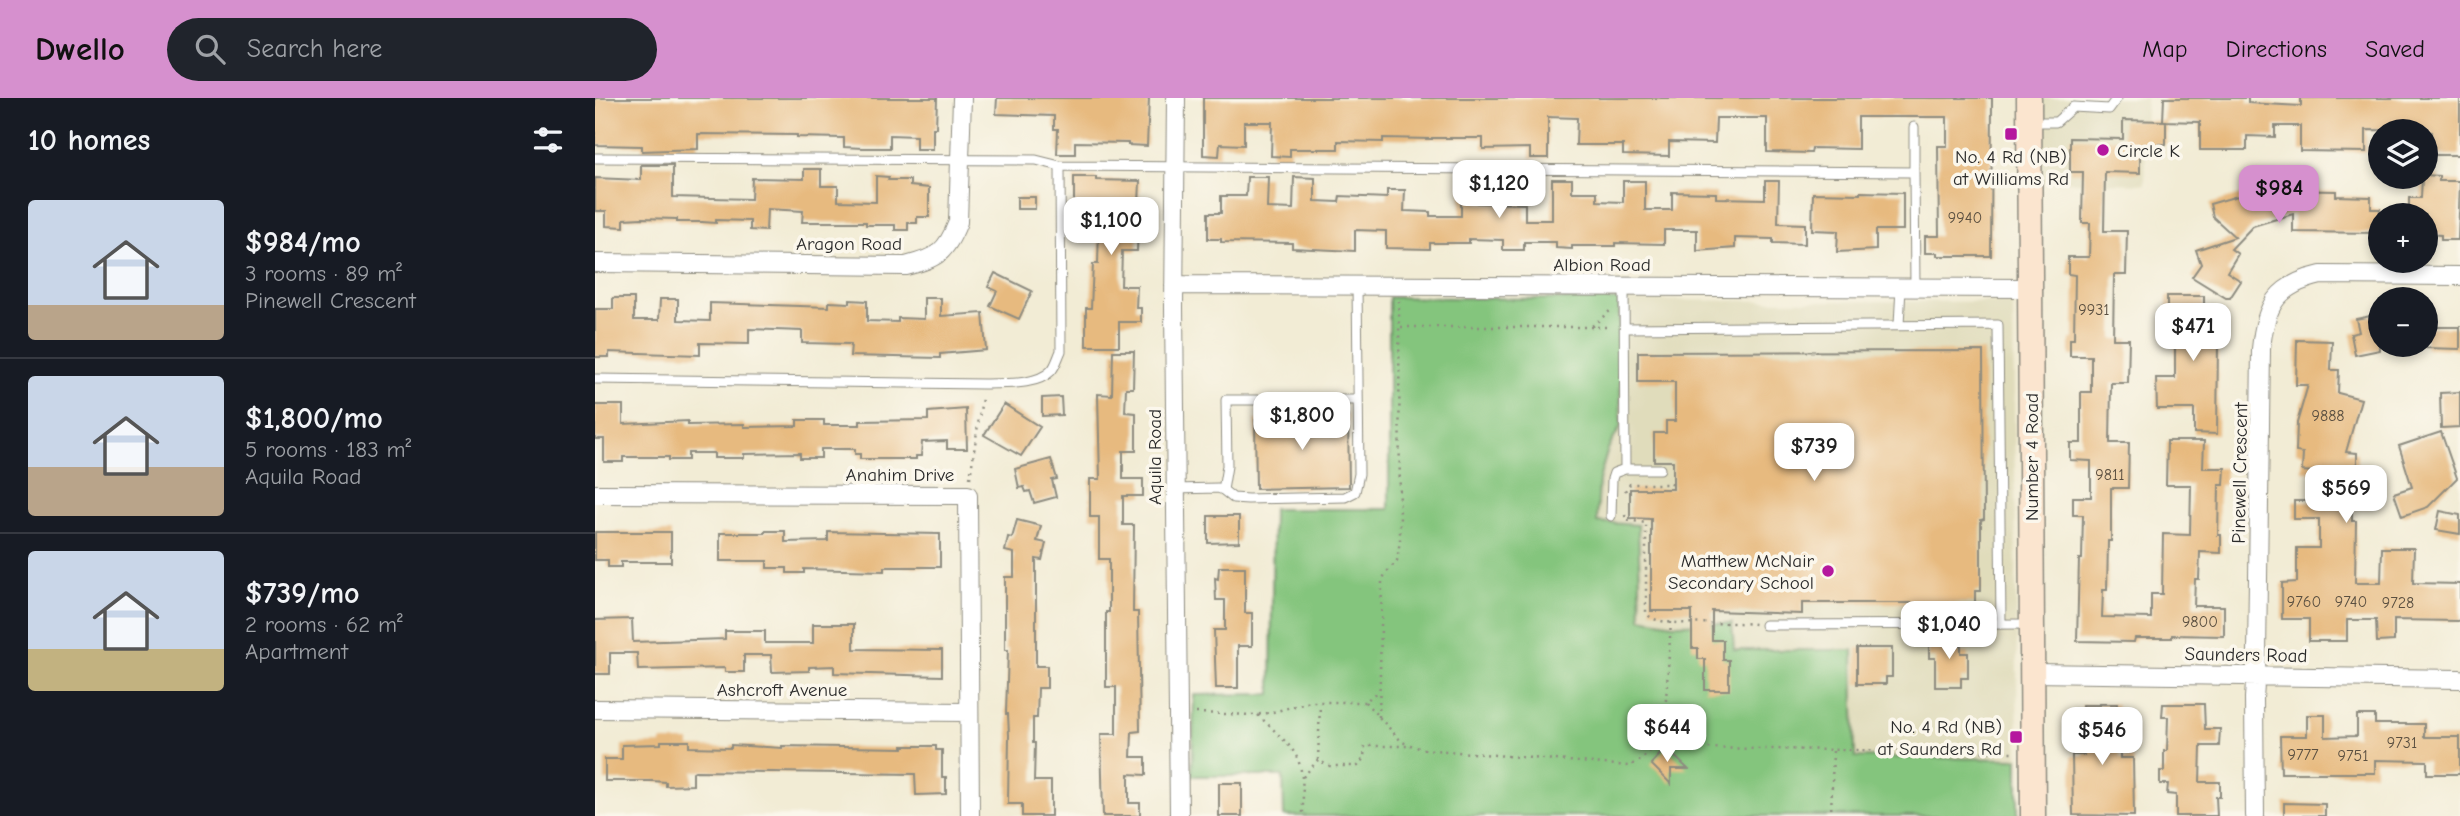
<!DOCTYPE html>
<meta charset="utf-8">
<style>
:root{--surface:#171b24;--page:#20242c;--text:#f1f3f6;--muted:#9ea1a6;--line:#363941;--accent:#d690ce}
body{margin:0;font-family:"Comic Neue",sans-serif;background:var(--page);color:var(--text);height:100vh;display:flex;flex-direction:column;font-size:26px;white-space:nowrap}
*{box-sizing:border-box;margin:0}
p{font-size:23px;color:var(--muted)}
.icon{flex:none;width:38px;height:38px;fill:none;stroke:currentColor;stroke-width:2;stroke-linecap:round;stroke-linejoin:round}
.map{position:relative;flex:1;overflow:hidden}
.details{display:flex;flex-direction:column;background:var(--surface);width:595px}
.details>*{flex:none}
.tools{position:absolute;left:1773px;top:21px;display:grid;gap:14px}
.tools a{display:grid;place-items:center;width:70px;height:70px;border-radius:50%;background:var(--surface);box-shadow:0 4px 10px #0003;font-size:35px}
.price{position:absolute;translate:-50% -60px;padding:0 16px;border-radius:14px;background:#fff;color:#222;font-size:23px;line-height:46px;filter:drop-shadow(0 2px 4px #0008)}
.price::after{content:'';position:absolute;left:50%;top:42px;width:21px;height:16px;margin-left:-10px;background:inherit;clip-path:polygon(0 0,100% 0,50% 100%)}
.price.on{background:var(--accent);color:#111}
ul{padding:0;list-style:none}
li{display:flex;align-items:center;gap:21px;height:175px;padding:0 28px}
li+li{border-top:2px solid var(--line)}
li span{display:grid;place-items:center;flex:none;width:196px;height:140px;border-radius:7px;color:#555}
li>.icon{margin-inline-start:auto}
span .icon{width:84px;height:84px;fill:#fffc;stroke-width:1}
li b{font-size:30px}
h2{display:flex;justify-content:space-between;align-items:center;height:84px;padding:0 28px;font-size:30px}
header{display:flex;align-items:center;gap:42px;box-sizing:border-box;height:98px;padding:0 35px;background:var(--accent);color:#111}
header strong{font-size:33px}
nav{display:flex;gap:38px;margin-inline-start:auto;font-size:24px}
.search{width:490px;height:63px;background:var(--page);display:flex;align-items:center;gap:18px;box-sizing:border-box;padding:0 24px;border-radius:38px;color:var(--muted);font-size:26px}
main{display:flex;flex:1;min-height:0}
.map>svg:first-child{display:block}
.built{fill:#e0dcbb}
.green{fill:#84c57d;stroke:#587854;stroke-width:2}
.building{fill:#e7ba7f}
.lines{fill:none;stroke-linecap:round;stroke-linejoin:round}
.lane-casing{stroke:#8e8c80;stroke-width:11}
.street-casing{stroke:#8e8c80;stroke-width:20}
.secondary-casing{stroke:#8e8c80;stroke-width:27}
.path{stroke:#8e8c80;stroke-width:2.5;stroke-dasharray:2 5;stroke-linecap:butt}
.lane{stroke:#fff;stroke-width:9}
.street{stroke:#fff;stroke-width:18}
.secondary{stroke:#fbe5cf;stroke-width:24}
.poi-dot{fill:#b5179e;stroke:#fbf7ec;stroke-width:2.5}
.labels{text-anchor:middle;stroke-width:7;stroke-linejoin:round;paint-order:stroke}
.number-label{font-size:16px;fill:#5a4f40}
.poi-label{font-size:19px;fill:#2b2b2b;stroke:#fbf7ec;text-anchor:end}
.street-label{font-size:19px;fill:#2b2b2b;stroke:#fbf7ec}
</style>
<header>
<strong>Dwello</strong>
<div class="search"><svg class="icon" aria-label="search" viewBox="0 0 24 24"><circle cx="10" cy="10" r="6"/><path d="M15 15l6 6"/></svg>Search here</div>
<nav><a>Map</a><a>Directions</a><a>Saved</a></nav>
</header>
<main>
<section class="details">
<h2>10 homes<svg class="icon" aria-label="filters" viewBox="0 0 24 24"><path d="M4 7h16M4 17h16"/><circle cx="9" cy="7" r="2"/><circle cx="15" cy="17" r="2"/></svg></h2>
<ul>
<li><span style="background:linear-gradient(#c9d6e8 75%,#b9a48a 0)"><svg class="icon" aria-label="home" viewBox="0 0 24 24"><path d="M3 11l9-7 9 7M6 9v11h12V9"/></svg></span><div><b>$984/mo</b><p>3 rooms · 89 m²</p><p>Pinewell Crescent</p></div></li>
<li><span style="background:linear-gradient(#c9d6e8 65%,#b9a48a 0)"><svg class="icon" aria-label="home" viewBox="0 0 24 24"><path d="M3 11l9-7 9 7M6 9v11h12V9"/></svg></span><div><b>$1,800/mo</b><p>5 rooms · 183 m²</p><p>Aquila Road</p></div></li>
<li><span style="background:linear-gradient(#c9d6e8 70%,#c2b280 0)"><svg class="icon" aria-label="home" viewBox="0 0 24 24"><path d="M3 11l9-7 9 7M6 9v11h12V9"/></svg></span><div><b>$739/mo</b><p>2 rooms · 62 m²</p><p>Apartment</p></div></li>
</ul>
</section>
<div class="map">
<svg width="1865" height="718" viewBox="0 0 1865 718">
<rect width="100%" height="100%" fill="#fbf7ec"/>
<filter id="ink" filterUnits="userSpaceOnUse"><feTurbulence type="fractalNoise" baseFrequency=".0143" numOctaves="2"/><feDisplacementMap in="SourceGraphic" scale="14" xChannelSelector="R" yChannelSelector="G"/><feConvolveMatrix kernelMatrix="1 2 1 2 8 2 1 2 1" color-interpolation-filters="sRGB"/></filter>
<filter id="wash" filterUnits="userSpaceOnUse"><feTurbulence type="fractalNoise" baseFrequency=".00686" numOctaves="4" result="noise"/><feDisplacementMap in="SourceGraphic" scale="28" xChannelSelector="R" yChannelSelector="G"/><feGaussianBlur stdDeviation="1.57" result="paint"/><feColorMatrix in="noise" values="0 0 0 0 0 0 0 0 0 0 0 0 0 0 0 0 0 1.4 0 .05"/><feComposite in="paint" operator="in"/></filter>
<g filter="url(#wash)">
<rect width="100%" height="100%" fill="#f2ecd5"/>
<path class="built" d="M1441,0H1551L1550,86L1440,83Z
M1024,202L1418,204L1423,661L1260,660L1139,552L1137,525L1079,526L1046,520L1043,427L1002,425L1004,382L1013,351L1026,328Z"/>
<path class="green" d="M794,199L1024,202L1026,328L1013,351L1004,382L1002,424L1043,427L1046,520L1079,526L1137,525L1139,552H1258L1260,659L1423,661V718H689L688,678H597L599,597L676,596L678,411H794Z"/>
<g id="blocks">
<path class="building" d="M0,0H342L341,30H338V51H321V38L295,37V50H267L249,49V40L202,39V37L103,36V51L47,53V48L0,47Z
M402,0H554L552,48L533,47V45L480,44V56H462L463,31H459V18L401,16Z
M608,0H1397L1396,158H1342V155H1330V138H1344L1343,48H1352V19H1263V51L1217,50L1216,55L1172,54V20H1121L1120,45L1074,44V58L1028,57V47H981L982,20L953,19V60H935V50L888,51V40H837V41L788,40V44L743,43V51H695V59L676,58L677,24H649V47L625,46L624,58L608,57Z
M1569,0H1653V5L1706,8V0H1865V57H1837V34L1832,33L1771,32V54L1705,53V28H1680V39L1652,38V52H1605V24L1568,23Z
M1528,22L1571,23V46L1545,47V75L1510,74L1509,133H1532L1531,177H1519L1518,241H1534L1533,285H1516L1515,345H1534L1533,390H1516V443H1513L1512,492H1508L1507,519L1556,520V496H1567L1568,436L1595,437L1596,387H1571L1572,343H1609L1608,370H1630L1629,387H1624L1623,437H1626V455L1605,454L1604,481H1600L1599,508H1629V538L1577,537V540H1540L1539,544L1482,543L1484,461H1487L1488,417H1478V399H1496V363L1475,362V345H1486V294H1496V258H1475V241H1479L1480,177L1473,176V159H1494L1495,125H1487L1488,74H1475V40L1528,41Z
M46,67H78V99L156,101L157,80L209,81V71H226V88H243V103L281,104V78L294,79L293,82H315V88L334,90V119H322V125H313V132H300V127H271V124H207L208,113L172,111L171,133L155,132V123L121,122V125L107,124H82V121L47,120L29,121V129L11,128V113H0V80L46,82Z
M1830,77L1844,78V83H1865L1863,142H1846V137L1830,136V117H1814V100H1826L1827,79Z
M479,79H501V82L545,83L542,153H527L526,188H542L541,210H546V224H524V248H491V210H496L498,166H503L504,130H509V106H479Z
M652,79H673L672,110L698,111L699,79L720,80V103L744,104L745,98L792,100V92H810L809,113L835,114V118H866V83H883V105L930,106V122H957V81H977V94H1002V103L1028,104V83H1050V112H1077V94L1121,95V100L1170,101V83H1184L1183,125L1210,126V146L1178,145V141L1140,140V150L1102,153V132H1069V146L1020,145V148H977V151L961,150V144H929V152H908V142L874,141V145H835V151L791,150V133L760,132V153L697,150V145L626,144V141H613V115H626V98H651Z
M1677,88L1679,92L1741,93V98L1776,99V111H1785V135L1698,134V116L1658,128L1636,151L1643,156L1632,174L1646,183L1635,200H1631L1597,179L1606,166L1601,152L1640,139L1618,119L1615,106Z
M1265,94L1308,95V132H1281V152L1242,154L1243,133L1217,132L1218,95L1265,96Z
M422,99H440V111H422Z
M400,175L437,193L424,221L395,208L402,193L393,189Z
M1572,198H1609V225H1630V243H1623L1622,336L1599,335V311H1562L1561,280H1580V242H1572Z
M18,200H39V222H64L65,201H83V222L115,223V205L234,209V204L255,205V202L272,203V223L303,224V220L329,221V200H346V218L388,215L391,252L345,256V260L255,258L256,246L207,245V233L154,231V246L105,245V257L14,254V259H0V211H18Z
M1785,216V252L1760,257L1756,236L1764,234L1761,221Z
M1830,229H1865V251L1830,250Z
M1702,242L1737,243L1736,272H1744L1743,295L1766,301L1751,354L1762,355V375L1757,374V423H1761L1760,485H1786L1787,450H1819L1818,485L1865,486V523L1799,522V543L1782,544L1781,522H1752V543H1714V521H1687V485L1702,484V450H1724V421H1699V403H1720V374L1707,373L1708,355L1701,354L1702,325L1713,287H1701Z
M518,253H539L538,290H531L530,314L541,315V353H528V381H548V398H528V427H539L538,514H543L545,633L537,634L536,659H551V677L534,676V705H545V718H508L506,636H521V589H511V514H514V461H504V419H495V381H505L503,296L517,297Z
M1388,253L1389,421L1386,422V493H1380V505H1207V516L1117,513V542H1128V562H1134V592H1110V561H1103V550H1097V513H1056V421L1035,420V391H1078V363H1059V335H1071V323H1080V284H1043V254Z
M1865,294V329L1846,330L1845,295Z
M466,299L467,317L447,318V300Z
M409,306L445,329L426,358L389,337Z
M0,307H28V326L93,323V327L149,326V329L202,328V322H229V327H265V323L333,322V314L371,311L372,351H352V343L327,344L326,358H321V361H265V356H260V351H226V360H205V355L149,356V360H119V355H93V362H74V359H28V364H9V341H0Z
M753,317L754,389L661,391L660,322H690V318Z
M1846,334L1862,380L1833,409L1807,418L1799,395L1817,389L1804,348Z
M456,361L462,381L457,382L461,399L439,405L435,393L431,394L429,389L424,390L420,371Z
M1845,413L1865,417V436L1841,432Z
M613,418H644V444L613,445Z
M422,422L446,428L442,443L451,445L447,462L441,461V568H452V590H443L442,620H438V645H440L439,683H456V718H427V706H413L414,637L413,616H411L413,552H410V479H419V455L410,453L413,439L417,440Z
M170,433H190V444L233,443V434L345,436V469H289V473L209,471V475H192V470H172V463H125V435H170Z
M0,434H76V464H26V469H13V462H0Z
M624,469H650V515H657V548H643V590H621L619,532H630V502H621L620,480L623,481Z
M37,521L38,544L130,541V533H170V545H218V526H259V551L347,552V578L239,575V568L214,569V573L177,574L176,557H149V574H130V570L43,572L42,555H15V576H0V522Z
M1340,536L1366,537V555H1373V580H1366V589H1340V560H1334V544H1340Z
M1262,550H1297V579H1291V586H1262Z
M1505,606H1522L1521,630H1526L1525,660H1538L1539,718L1478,717L1477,657H1489L1487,607H1505Z
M1568,606H1609L1610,631H1625L1624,648H1606L1605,684H1625V699H1621L1622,718H1581V697L1572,696L1573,686H1565V673H1569V653H1572L1573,619H1567Z
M1712,617H1730V639L1762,638V617H1780V626H1829V639H1865V676H1832V663L1780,662V675H1686L1685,638H1712Z
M66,643H94V649L136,650V647L187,650V648L308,650V648H341V652H347V679H351V696L321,697L320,676L100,673L98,674V687L71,688V684L57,683H10V661H27V647L66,646Z
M1071,650L1093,671H1076V686L1056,666Z
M624,685H647V718H624Z
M1689,705L1730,706V718H1689Z"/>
</g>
</g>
<g filter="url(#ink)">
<use href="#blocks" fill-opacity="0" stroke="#8e8c80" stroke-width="2"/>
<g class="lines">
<defs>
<path id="lane" d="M1437,24H1461L1478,9L1514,11L1522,0
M1319,29V74
M0,60L441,62L465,68L1319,74L1320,189
M1304,227L1306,189
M1030,230L1403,227L1406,526
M0,281L389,286C409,285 441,288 456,273C461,268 463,259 466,253L465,68
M1030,371H1065
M580,391L623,390L628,392L638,400L653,401L750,399L760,394L764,376L762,186
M628,392L632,368L631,302H763
M1016,418L1017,381L1019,375L1030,371L1029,187
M1170,527L1436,526"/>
<path id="street" d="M581,0L579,209L584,718
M0,165L311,168C342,160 351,155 363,124L367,0
M579,187L1436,190
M0,396L373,397L375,718
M1437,575L1865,581
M0,611L374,614
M1660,718L1659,600L1662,557L1666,251C1670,208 1681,187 1726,177L1865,178"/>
<path id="secondary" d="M1434,0L1438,718"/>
</defs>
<use href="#lane" class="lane-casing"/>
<use href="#street" class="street-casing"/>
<use href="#secondary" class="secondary-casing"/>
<path class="path" d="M997,228L1016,212
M806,229H1016
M375,380L387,300
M1030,393L1035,386H1078
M1030,417L1031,422L1051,425V514C1054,518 1054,519 1059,521C1079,529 1134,523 1160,526
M1076,524L1069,632C1072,644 1081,649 1093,650L1417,654
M770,604L807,644L827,651L1034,668L1046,662L1071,637
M601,615L656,617L674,615L715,604H770L784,592
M663,617C707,659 708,655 708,718
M784,619L787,484L790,476L802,463L805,442L804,203
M723,662L725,606
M708,679L723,662L734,668H763L769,660L770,648H813
M1236,718L1238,652"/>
<use href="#lane" class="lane"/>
<use href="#street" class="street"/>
<use href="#secondary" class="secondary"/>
</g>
</g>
<g class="poi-dot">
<rect x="1409" y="29" width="14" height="14" rx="3.5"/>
<circle cx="1508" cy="52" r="7"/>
<circle cx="1233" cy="473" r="7"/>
<rect x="1414" y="632" width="14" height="14" rx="3.5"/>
</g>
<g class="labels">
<g class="number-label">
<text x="1370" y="125">9940</text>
<text x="1499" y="217">9931</text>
<text x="1733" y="323">9888</text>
<text x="1515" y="382">9811</text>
<text x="1709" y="509">9760</text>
<text x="1756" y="509">9740</text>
<text x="1803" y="510">9728</text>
<text x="1605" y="529">9800</text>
<text x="1807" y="650">9731</text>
<text x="1708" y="662">9777</text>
<text x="1758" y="663">9751</text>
</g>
<g class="poi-label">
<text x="1522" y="59" text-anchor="start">Circle K</text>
<text x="1416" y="65" text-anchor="middle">No. 4 Rd (NB)<tspan x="1416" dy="22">at Williams Rd</tspan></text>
<text x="1219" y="469">Matthew McNair<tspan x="1219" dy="22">Secondary School</tspan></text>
<text x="1407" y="635">No. 4 Rd (NB)<tspan x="1407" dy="22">at Saunders Rd</tspan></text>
</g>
<g class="street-label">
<text x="254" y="152">Aragon Road</text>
<text x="1007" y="173">Albion Road</text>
<text transform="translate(559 359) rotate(-90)" y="7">Aquila Road</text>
<text transform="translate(1436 359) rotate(-90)" y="7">Number 4 Road</text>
<text transform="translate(1644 375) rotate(-89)" y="7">Pinewell Crescent</text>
<text x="305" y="383">Anahim Drive</text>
<text transform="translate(1651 556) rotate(1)" y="7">Saunders Road</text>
<text x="187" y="598">Ashcroft Avenue</text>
</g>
</g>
</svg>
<div class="tools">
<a><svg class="icon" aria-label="layers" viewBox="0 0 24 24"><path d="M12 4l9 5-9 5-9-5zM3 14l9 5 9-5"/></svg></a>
<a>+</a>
<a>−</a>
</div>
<b class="price" style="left:904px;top:122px">$1,120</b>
<b class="price on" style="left:1684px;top:127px">$984</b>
<b class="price" style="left:516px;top:159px">$1,100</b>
<b class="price" style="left:1598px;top:265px">$471</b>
<b class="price" style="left:707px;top:354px">$1,800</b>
<b class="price" style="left:1219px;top:385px">$739</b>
<b class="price" style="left:1751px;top:427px">$569</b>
<b class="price" style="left:1354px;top:563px">$1,040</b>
<b class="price" style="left:1072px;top:666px">$644</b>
<b class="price" style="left:1507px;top:669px">$546</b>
</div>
</main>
